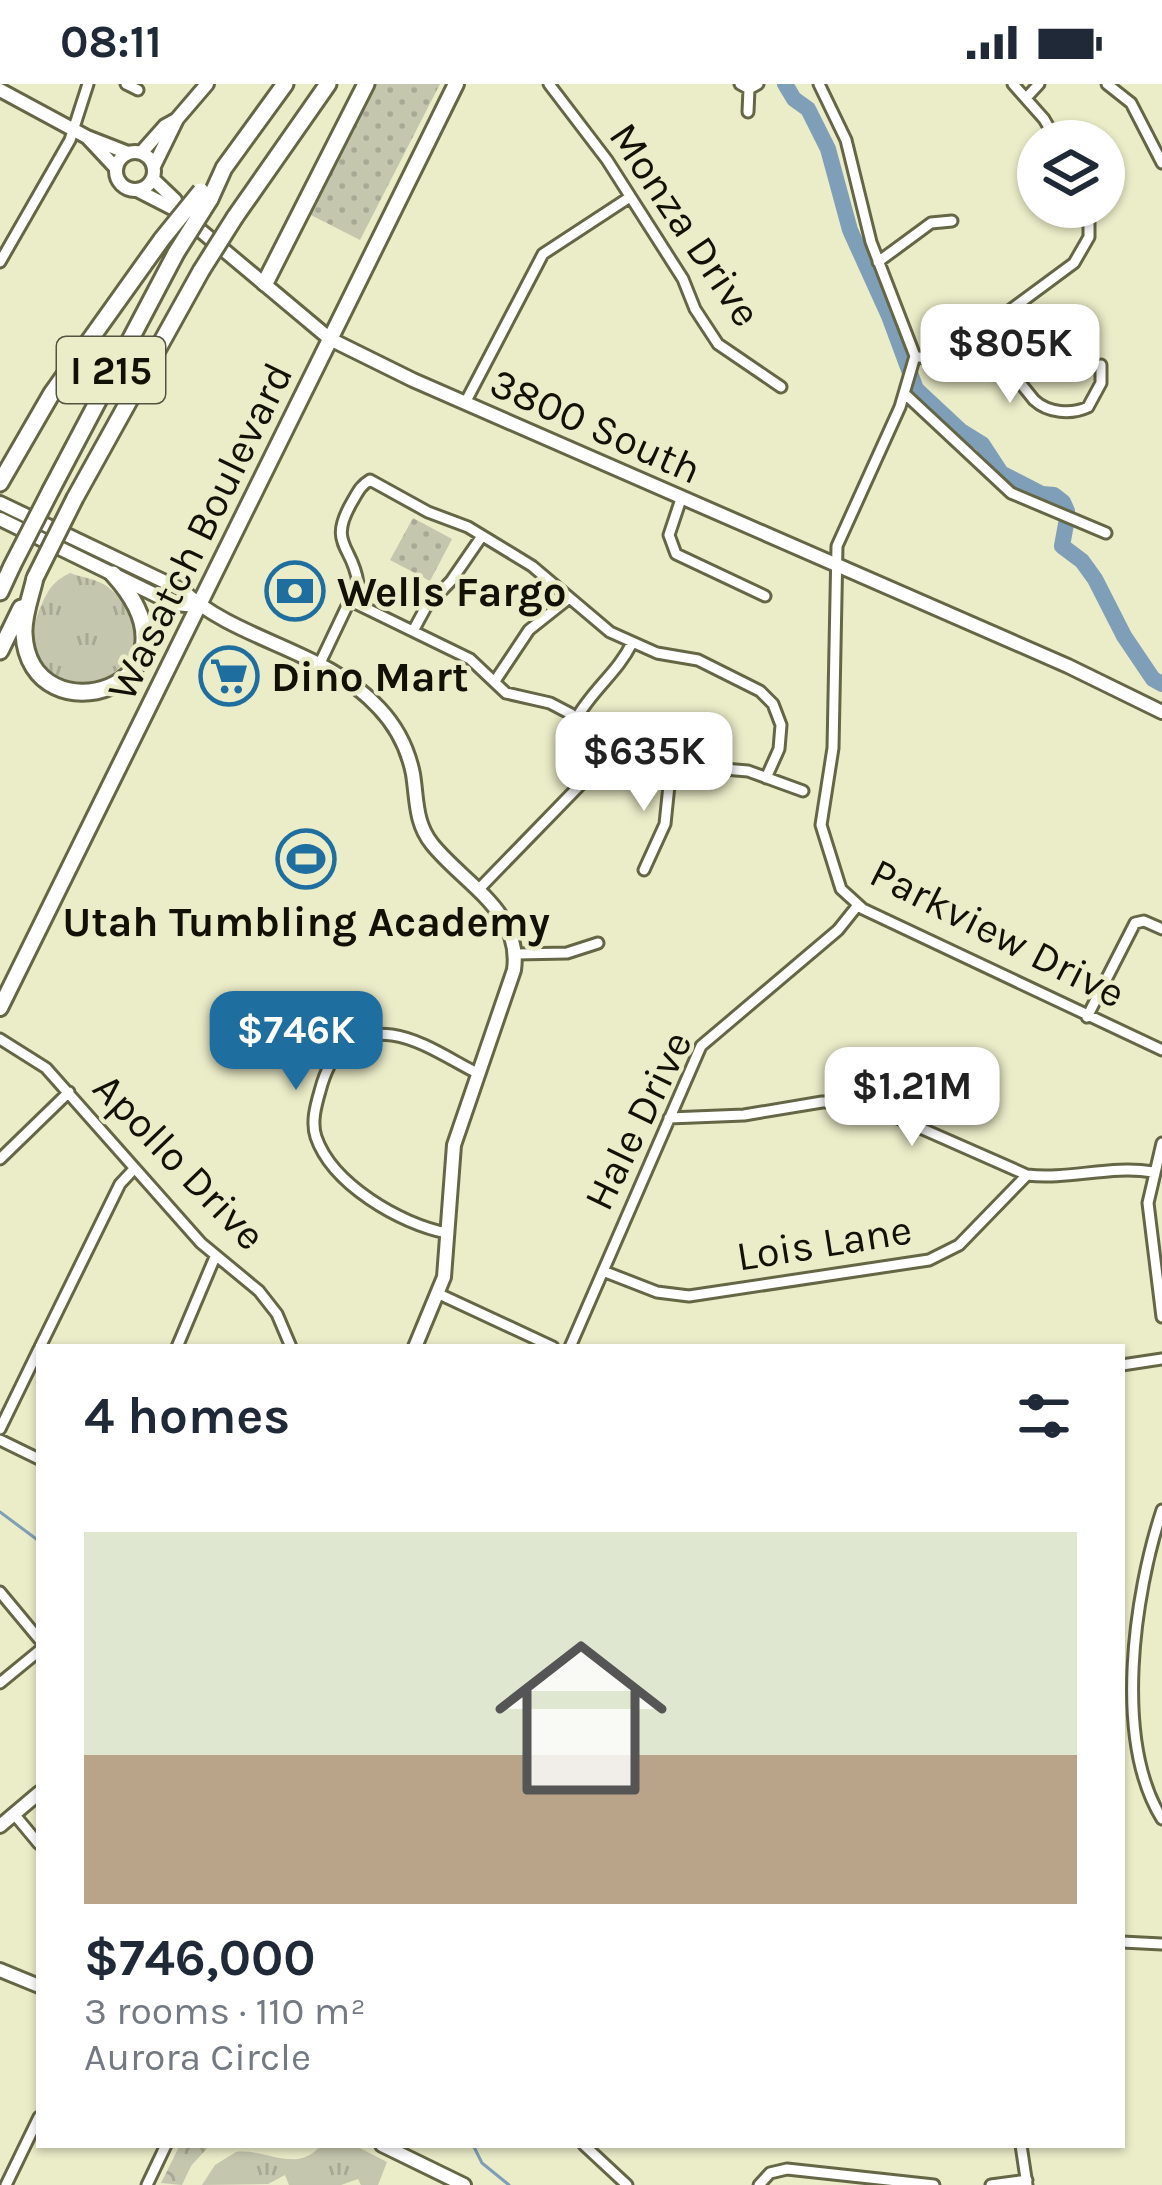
<!DOCTYPE html>
<meta charset="utf-8">
<style>
:root{--surface:#fff;--page:#f6f6f7;--text:#1f2937;--muted:#747a83;--line:#e0e1e3;--accent:#1e6e9f}
body{margin:0;font-family:Karla,sans-serif;background:var(--page);color:var(--text);height:100vh;display:flex;flex-direction:column;font-size:45px;white-space:nowrap}
*{box-sizing:border-box;margin:0}
p{font-size:39px;color:var(--muted)}
.icon{flex:none;width:66px;height:66px;fill:none;stroke:currentColor;stroke-width:2;stroke-linecap:round;stroke-linejoin:round}
.map{position:relative;flex:1;overflow:hidden}
.sheet{position:absolute;left:36px;top:1260px;width:1089px;height:804px;display:flex;flex-direction:column;background:var(--surface);border-radius:0px;box-shadow:0 3px 9px #0004}
.sheet>*{flex:none}
.controls{position:absolute;left:1017px;top:36px;display:grid;gap:24px}
.controls a{display:grid;place-items:center;width:108px;height:108px;border-radius:50%;background:var(--surface);box-shadow:0 3px 9px #0004;font-size:60px}
.price{position:absolute;translate:-50% -102px;padding:0 27px;border-radius:24px;background:#fff;color:#222;font-size:39px;line-height:78px;filter:drop-shadow(0 3px 6px #0008)}
.price::after{content:'';position:absolute;left:50%;top:72px;width:36px;height:27px;margin-left:-18px;background:inherit;clip-path:polygon(0 0,100% 0,50% 100%)}
.price.active{background:var(--accent);color:#fff}
ul{padding:0;list-style:none}
li{display:grid;align-content:center;gap:24px;height:636px;padding:0 48px}
li+li{border-top:3px solid var(--line)}
li span{display:grid;place-items:center;height:372px;border-radius:0px;color:#555}
li>.icon{margin-inline-start:auto}
span .icon{width:216px;height:216px;fill:#fffc;stroke-width:1}
li b{font-size:51px}
h2{display:flex;justify-content:space-between;align-items:center;height:144px;padding:0 48px;font-size:51px}
.status{display:flex;justify-content:space-between;align-items:center;height:84px;padding:0 60px;background:var(--surface);direction:ltr}
.status svg{height:33px;fill:currentColor}
.map>svg:first-child{display:block}
.grass{fill:url(#grass-tufts)}
.forest{fill:url(#forest-crowns)}
.park{fill:url(#park-dots)}
.lines{fill:none;stroke-linecap:round;stroke-linejoin:round}
.stream{stroke:#7f9eb7;stroke-width:3}
.river{stroke:#7f9eb7;stroke-width:16}
.street-casing{stroke:#656646;stroke-width:15}
.secondary-casing{stroke:#656646;stroke-width:18}
.primary-casing{stroke:#656646;stroke-width:20}
.highway-casing{stroke:#656646;stroke-width:21}
.street{stroke:#fff;stroke-width:9}
.secondary{stroke:#fff;stroke-width:12}
.primary{stroke:#fff;stroke-width:14}
.highway{stroke:#fff;stroke-width:15}
.highway-bridge-casing{stroke:#656646;stroke-width:21;stroke-linecap:butt}
.highway-bridge{stroke:#fff;stroke-width:15}
.labels{text-anchor:middle;stroke-width:9;stroke-linejoin:round;paint-order:stroke}
.shield{fill:#ebecc8;stroke:#525340;stroke-width:3}
.shield-label{font-size:39px;font-weight:bold;fill:#111205}
.street-label{font-size:42px;fill:#111205;stroke:#ebecc8}
.poi-label{font-size:42px;font-weight:bold;fill:#111205;stroke:#ebecc8;text-anchor:start}
</style>
<div class="status"><b>08:11</b><svg viewBox="0 0 49 12"><path d="M0 12V9h3v3zM5 12V6h3v6zM10 12V3h3v9zM15 12V0h3v12zM26 1h20v11H26zM47 4h2v5h-2z"/></svg></div>
<div class="map">
<svg width="1162" height="2101" viewBox="0 0 1162 2101">
<defs>
<pattern id="grass-tufts" width="24" height="20" patternUnits="userSpaceOnUse" patternTransform="scale(3)"><rect width="24" height="20" fill="#c4c6ae"/><path d="M3 7l-1-3M5 7V3M7 7l1-3M15 17l-1-3M17 17v-4M19 17l1-3" fill="none" stroke="#a7a994"/></pattern>
<pattern id="forest-crowns" width="20" height="18" patternUnits="userSpaceOnUse" patternTransform="scale(3)"><rect width="20" height="18" fill="#c4c6ae"/><path d="M2 6a3 3 0 1 1 6 0M12 15a3 3 0 1 1 6 0" fill="none" stroke="#a7a994"/></pattern>
<pattern id="park-dots" width="8" height="8" patternUnits="userSpaceOnUse" patternTransform="scale(3)"><rect width="8" height="8" fill="#c4c6ae"/><path d="M2 2h.1M6 6h.1" fill="none" stroke="#a7a994" stroke-width="1.8" stroke-linecap="round"/></pattern>
</defs>
<rect width="100%" height="100%" fill="#ebecc8"/>
<path class="grass" d="M70,489C81,493 95,495 105,501C134,521 147,561 117,586C71,626 14,579 41,522C49,505 52,498 70,489Z
M321,2061H354L387,2078L378,2101H361L358,2095L341,2101H289L285,2091L268,2100L202,2101L215,2081L236,2068C267,2064 296,2091 321,2061Z"/>
<path class="forest" d="M180,2061H210L191,2082L182,2101L161,2099Z"/>
<path class="park" d="M372,0H440L360,156L307,129Z
M413,434L452,455L430,497L390,476Z"/>
<g class="lines">
<path class="stream" d="M0,1428L39,1457
M473,2061L482,2079L509,2101"/>
<path class="river" d="M785,0L794,15L808,25L828,65L850,146L889,232L916,305L961,347L982,360L1001,389L1042,410L1054,411L1063,418L1067,427
M1066,440L1062,462L1082,477L1095,495L1124,552L1153,595L1162,600"/>
<defs>
<path id="street" d="M126,0L138,6
M549,0L607,76L683,195L695,225L718,260L781,303
M740,0L749,5L758,0
M819,0L846,56L871,158L915,272L900,323L837,462L833,664L821,741L841,805L863,825L1162,966
M1013,0L1044,35L1057,57
M1107,0L1131,19L1162,79
M1027,13L1039,0
M748,28L749,5
M0,178L70,56L88,0
M878,178L931,139L952,137
M980,249L1034,316C1048,329 1071,331 1088,323L1101,299V281
M915,272L931,276L947,273L1074,179L1089,153V123
M905,310L1011,409L1106,449
M465,319L543,170L630,113
M681,415L669,451L676,470L765,512
M353,518L470,575L506,609L550,619L571,630L588,647L651,679L748,687L803,707
M413,547L426,523L451,497L482,452
M320,579L358,499C353,461 327,461 352,418C358,408 360,402 370,396L428,428L468,443L532,482L610,548L657,569L698,576L760,607L773,620L781,641L779,665L766,694
M495,597L529,546L568,515
M576,635C592,606 618,588 632,559
M644,786L665,740L671,682
M478,806L581,700
M516,870L567,869L598,859
M1087,933L1135,839L1144,837L1162,845
M0,955L46,984L201,1159L259,1207L277,1230L291,1263
M669,1034L744,1031L822,1018H851L884,1028L1027,1091C1069,1096 1110,1081 1153,1088
M1162,1059L1148,1119L1162,1233
M0,1075L69,1008
M447,1149C400,1140 332,1100 316,1053C311,1038 316,1021 320,1007C330,969 349,946 392,951C421,955 451,976 477,989
M603,1187L657,1208L689,1212L929,1176L959,1161L1027,1091
M439,1210L553,1263
M40,1263L120,1100L134,1085
M177,1263L215,1173
M570,1263L701,962L838,846L858,821
M1122,1281L1162,1275
M0,1345L39,1265
M0,1356L39,1375
M1162,1426C1134,1511 1113,1656 1162,1735
M0,1508L39,1555
M0,1599L39,1567
M14,1730L39,1760
M1122,1858L1162,1860
M584,2061L627,2101
M1021,2061L1027,2101
M6,2101L39,2033
M147,2101L166,2061
M759,2101L770,2089L787,2085L934,2101
M991,2101L1027,2096"/>
<path id="secondary" d="M0,6L87,53L128,69
M87,53L116,84
M116 87a19 19 0 1 1 38 0a19 19 0 1 1-38 0Z
M141,69L165,42L176,36
M154,82L177,35L207,0
M153,95L175,116L176,126
M139,107L176,126L330,255L413,296L1068,582L1162,628
M0,419L182,506C238,558 325,565 379,624C396,642 408,665 413,690C417,715 415,739 432,760C464,800 522,827 514,886L454,1061L444,1193L415,1263
M0,435L174,520L198,522
M0,1742L39,1709
M0,1886L39,1902
M382,2061L464,2101"/>
<path id="primary" d="M0,924L456,0"/>
<path id="highway" d="M210,115L224,84L285,0
M235,133L328,0
M265,199L366,0
M0,399L52,309L162,155
M51,406L176,169
M75,414L201,187
M35,494C31,512 23,532 24,550C30,658 216,603 113,490
M0,508L12,482
M0,567L21,524"/>
</defs>
<use href="#street" class="street-casing"/>
<use href="#secondary" class="secondary-casing"/>
<use href="#primary" class="primary-casing"/>
<use href="#highway" class="highway-casing"/>
<use href="#street" class="street"/>
<use href="#secondary" class="secondary"/>
<use href="#primary" class="primary"/>
<use href="#highway" class="highway"/>
<defs>
<path id="highway-bridge" d="M162,155L201,107
M176,169L210,115
M201,187L235,133
M12,482L51,406
M35,494L75,414"/>
</defs>
<use href="#highway-bridge" class="highway-bridge-casing"/>
<use href="#highway-bridge" class="highway-bridge"/>
</g>
<defs>
<symbol id="bank-ring" viewBox="-11 -11 22 22"><circle r="9.5" fill="#ebecc8" stroke="#1e6e9f" stroke-width="1.5"/><path d="M-6-4H6V4H-6ZM0-2.3a2.3 2.3 0 1 0 0 4.6a2.3 2.3 0 1 0 0-4.6Z" fill="#1e6e9f"/></symbol>
<symbol id="supermarket-ring" viewBox="-11 -11 22 22"><circle r="9.5" fill="#ebecc8" stroke="#1e6e9f" stroke-width="1.5"/><path d="M-6-5.5h2.5l.6 2H6L4.5 2H-2.5L-4.4-4H-6ZM-1.5 3.2a1.3 1.3 0 1 0 .1 0ZM3 3.2a1.3 1.3 0 1 0 .1 0Z" fill="#1e6e9f"/></symbol>
<symbol id="stadium-ring" viewBox="-11 -11 22 22"><circle r="9.5" fill="#ebecc8" stroke="#1e6e9f" stroke-width="1.5"/><path d="M0-5a6.5 5 0 1 0 0 10a6.5 5 0 1 0 0-10ZM-3.5-1.8h7v3.6h-7Z" fill="#1e6e9f"/></symbol>
</defs>
<g fill-rule="evenodd">
<use href="#bank-ring" x="262" y="474" width="66" height="66"/>
<use href="#supermarket-ring" x="196" y="559" width="66" height="66"/>
<use href="#stadium-ring" x="273" y="742" width="66" height="66"/>
</g>
<g class="labels">
<rect class="shield" x="57" y="253" width="108" height="66" rx="9"/>
<g class="shield-label">
<text x="111" y="300">I 215</text>
</g>
<g class="street-label">
<text transform="translate(686 140) rotate(56)" y="15">Monza Drive</text>
<text transform="translate(596 341) rotate(24)" y="15">3800 South</text>
<text transform="translate(199 447) rotate(-64)" y="15">Wasatch Boulevard</text>
<text transform="translate(998 848) rotate(27)" y="15">Parkview Drive</text>
<text transform="translate(637 1036) rotate(-64)" y="15">Hale Drive</text>
<text transform="translate(180 1077) rotate(46)" y="15">Apollo Drive</text>
<text transform="translate(824 1158) rotate(-9)" y="15">Lois Lane</text>
</g>
<g class="poi-label">
<text x="337" y="522">Wells Fargo</text>
<text x="271" y="607">Dino Mart</text>
<text x="306" y="852" text-anchor="middle">Utah Tumbling Academy</text>
</g>
</g>
</svg>
<div class="controls">
<a><svg class="icon" aria-label="layers" viewBox="0 0 24 24"><path d="M12 4l9 5-9 5-9-5zM3 14l9 5 9-5"/></svg></a>
</div>
<b class="price" style="left:1010px;top:322px">$805K</b>
<b class="price" style="left:644px;top:730px">$635K</b>
<b class="price active" style="left:296px;top:1009px">$746K</b>
<b class="price" style="left:912px;top:1065px">$1.21M</b>
<section class="sheet">
<h2>4 homes<svg class="icon" aria-label="filters" viewBox="0 0 24 24"><path d="M4 7h16M4 17h16"/><circle cx="9" cy="7" r="2"/><circle cx="15" cy="17" r="2"/></svg></h2>
<ul>
<li><span style="background:linear-gradient(#dfe7d0 60%,#b9a48a 0)"><svg class="icon" aria-label="home" viewBox="0 0 24 24"><path d="M3 11l9-7 9 7M6 9v11h12V9"/></svg></span><div><b>$746,000</b><p>3 rooms · 110 m²</p><p>Aurora Circle</p></div></li>
</ul>
</section>
</div>
